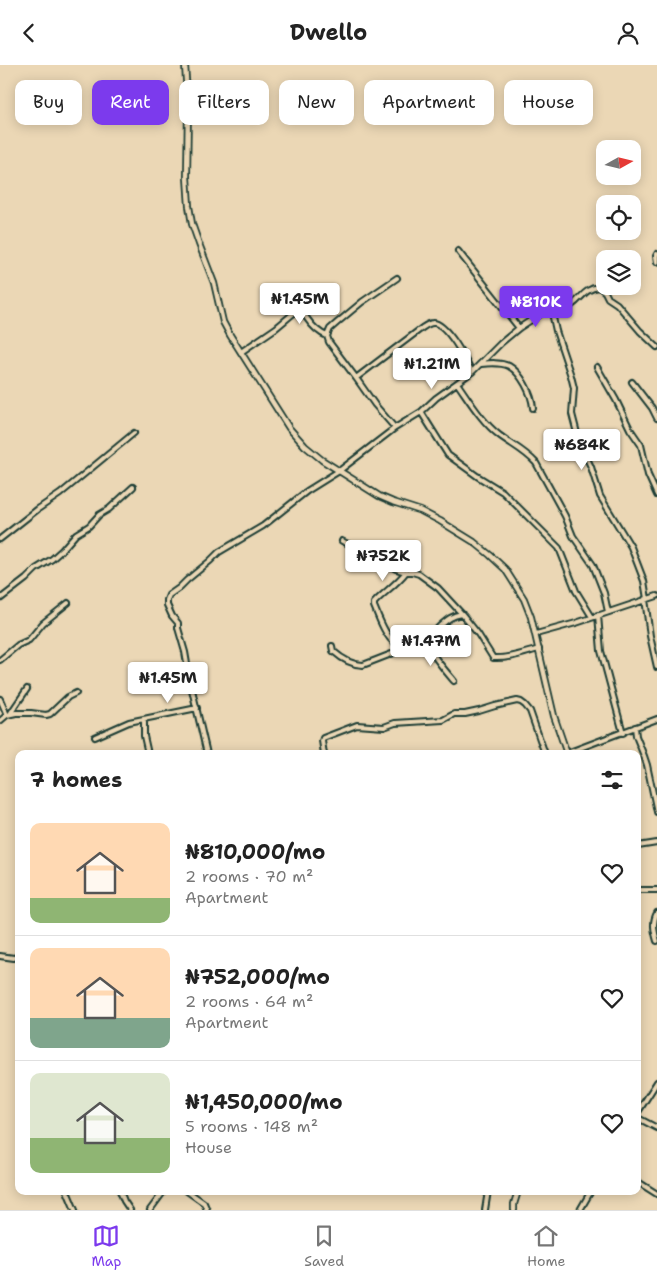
<!DOCTYPE html>
<meta charset="utf-8">
<style>
:root{--surface:#fff;--page:#f6f6f6;--text:#222;--muted:#767676;--line:#e0e0e0;--accent:#7c3aed}
body{margin:0;font-family:"Shantell Sans",sans-serif;background:var(--page);color:var(--text);height:100vh;display:flex;flex-direction:column;font-size:19px;white-space:nowrap}
*{box-sizing:border-box;margin:0}
p{font-size:16px;color:var(--muted)}
.icon{flex:none;width:28px;height:28px;fill:none;stroke:currentColor;stroke-width:2;stroke-linecap:round;stroke-linejoin:round}
.map{position:relative;flex:1;overflow:hidden}
.details{position:absolute;left:15px;top:685px;width:626px;height:445px;display:flex;flex-direction:column;background:var(--surface);border-radius:10px;box-shadow:0 2px 12px #0003}
.details>*{flex:none}
.guide{position:absolute;left:15px;top:15px;width:628px;height:45px;display:flex;gap:10px}
.needle{width:32px;rotate:82deg}
.fabs{position:absolute;left:596px;top:75px;display:grid;gap:10px}
.fabs a{display:grid;place-items:center;width:45px;height:45px;border-radius:10px;background:var(--surface);box-shadow:0 2px 12px #0003;font-size:25px}
.price{position:absolute;translate:-50% -42px;padding:0 11px;border-radius:5px;background:#fff;color:#222;font-size:16px;line-height:32px;filter:drop-shadow(0 1px 2px #0008)}
.price::after{content:'';position:absolute;left:50%;top:30px;width:15px;height:11px;margin-left:-8px;background:inherit;clip-path:polygon(0 0,100% 0,50% 100%)}
.price.on{background:var(--accent);color:#fff}
ul{padding:0;list-style:none}
li{display:flex;align-items:center;gap:15px;height:125px;padding:0 15px}
li+li{border-top:1px solid var(--line)}
li span{display:grid;place-items:center;flex:none;width:140px;height:100px;border-radius:10px;color:#555}
li>.icon{margin-inline-start:auto}
span .icon{width:60px;height:60px;fill:#fffc;stroke-width:1}
li b{font-size:21px}
h2{display:flex;justify-content:space-between;align-items:center;height:60px;padding:0 15px;font-size:21px}
.chip{padding:0 18px;border-radius:10px;background:var(--surface);box-shadow:0 2px 12px #0003;font-size:18px;line-height:45px}
.chip.on{background:var(--accent);color:#fff}
header{display:flex;justify-content:space-between;align-items:center;height:65px;padding:0 15px;background:var(--surface);font-size:22px;font-weight:700}
.dock{display:flex;justify-content:space-around;align-items:center;height:70px;border-top:1px solid var(--line);background:var(--surface);font-size:14px;color:var(--muted)}
.dock a{display:grid;justify-items:center;gap:2px}
.dock .on{color:var(--accent)}
.map>svg:first-child{display:block}
.lines{fill:none;stroke-linecap:round;stroke-linejoin:round}
.minor-casing{stroke:#1f3d34;stroke-width:8}
.tertiary-casing{stroke:#1f3d34;stroke-width:8}
.minor{stroke:#ebd7b5;stroke-width:4}
.tertiary{stroke:#ebd7b5;stroke-width:4.5}
</style>
<header><svg class="icon" aria-label="back" viewBox="0 0 24 24"><path d="M15 5l-7 7 7 7"/></svg>Dwello<svg class="icon" aria-label="person" viewBox="0 0 24 24"><circle cx="12" cy="8" r="4"/><path d="M4 21q1-7 8-7t8 7"/></svg></header>
<div class="map">
<svg width="657" height="1145" viewBox="0 0 657 1145">
<rect width="100%" height="100%" fill="#ebd7b5"/>
<filter id="ink" filterUnits="userSpaceOnUse"><feTurbulence type="fractalNoise" baseFrequency=".02" numOctaves="2"/><feDisplacementMap in="SourceGraphic" scale="10" xChannelSelector="R" yChannelSelector="G"/><feConvolveMatrix kernelMatrix="1 2 1 2 8 2 1 2 1" color-interpolation-filters="sRGB"/></filter>
<g filter="url(#ink)">
<g class="lines">
<defs>
<path id="minor" d="M458,186L519,263
M657,189L656,191L657,197
M294,228C301,245 310,264 327,271L329,277L356,313L375,340L395,363
M552,248L556,266L571,311L574,323L572,349L579,376L591,402L600,431L631,482L644,516L647,534
M327,271L330,264L338,257L362,237L397,213
M241,287L276,263L301,242
M481,299C490,298 500,297 509,301C521,308 532,329 533,343
M597,302L616,335L630,364L641,380L648,410L657,430
M356,313L422,263C425,261 429,258 433,258C446,257 467,296 472,307
M632,317L652,343L657,353
M457,318C469,335 482,357 499,370C512,380 524,385 536,398L565,451L573,471L593,500L604,528L608,547
M421,347L448,390L477,411L503,427L559,483L576,526L592,552
M0,474L38,444L60,429L134,368
M342,476L373,491L396,504L406,507H412L419,509L438,523L462,549L478,569L493,593C509,594 524,588 539,584
M406,507C397,519 384,527 374,538V541C378,551 386,573 395,578C400,580 406,580 412,581
M0,534L26,514L36,504L52,494L62,485L76,469L89,461L99,450L109,444L133,422
M645,534L650,571L657,602
M598,550L601,586L623,668
M536,569L576,558L657,531
M332,581L333,586C342,594 351,600 363,600L412,581L430,573
M0,595L18,580L29,575L43,558L68,538
M454,616C449,610 427,585 428,578C428,572 436,566 439,562C448,554 451,551 462,549
M0,634L7,650
M10,649L27,624
M144,654V671L148,689
M0,656L7,650L16,648H31L46,650L50,649L68,632L76,628
M635,662L636,671L644,691L647,700L657,747
M95,672L129,657L197,643
M567,688L657,654
M207,689L190,616L185,587L178,563V558L172,551L167,540V535L169,530L179,523L187,515L210,496L219,487L263,461L307,426L339,406L395,363L421,347L436,333L472,307L501,278L519,263L545,246L550,245L552,248C559,246 566,244 572,240C583,232 584,224 599,222L605,227L608,233L617,239L640,266L657,282
M324,689L322,676L323,673L357,660L384,662L395,658L443,655L454,649H465L479,646L495,641L517,636L521,637L525,640L530,646L545,689
M638,781L657,778
M638,825H657
M657,848C652,857 654,866 657,876
M0,891L14,893L19,891
M638,1047L657,1017
M638,1053L657,1063
M17,1113L19,1112
M638,1117L657,1129
M67,1126L75,1145
M120,1126L124,1136L130,1145
M187,1126L204,1138L207,1145
M150,1145L164,1126
M485,1145L488,1126
M580,1145L591,1126"/>
<path id="tertiary" d="M185,0L188,44L187,112L189,141L192,159L199,179L214,218L223,257L230,270L289,363L305,381L322,395L379,431L393,437L421,446L440,456L474,477L490,490L505,504L524,534L531,552L554,651L567,689
M514,1145V1139L518,1126"/>
</defs>
<use href="#minor" class="minor-casing"/>
<use href="#tertiary" class="tertiary-casing"/>
<use href="#minor" class="minor"/>
<use href="#tertiary" class="tertiary"/>
</g>
</g>
</svg>
<div class="fabs">
<a><svg class="needle" viewBox="-14 -14 28 28"><path d="M0-13l5 13h-10z" fill="#e53935"/><path d="M0 13l5-13h-10z" fill="#767676"/></svg></a>
<a><svg class="icon" aria-label="locate" viewBox="0 0 24 24"><circle cx="12" cy="12" r="6"/><path d="M12 2v4M12 18v4M2 12h4M18 12h4"/></svg></a>
<a><svg class="icon" aria-label="layers" viewBox="0 0 24 24"><path d="M12 4l9 5-9 5-9-5zM3 14l9 5 9-5"/></svg></a>
</div>
<b class="price" style="left:300px;top:260px">₦1.45M</b>
<b class="price on" style="left:536px;top:263px">₦810K</b>
<b class="price" style="left:432px;top:325px">₦1.21M</b>
<b class="price" style="left:582px;top:406px">₦684K</b>
<b class="price" style="left:383px;top:517px">₦752K</b>
<b class="price" style="left:431px;top:602px">₦1.47M</b>
<b class="price" style="left:168px;top:639px">₦1.45M</b>
<div class="guide">
<a class="chip">Buy</a>
<a class="chip on">Rent</a>
<a class="chip">Filters</a>
<a class="chip">New</a>
<a class="chip">Apartment</a>
<a class="chip">House</a>
</div>
<section class="details">
<h2>7 homes<svg class="icon" aria-label="filters" viewBox="0 0 24 24"><path d="M4 7h16M4 17h16"/><circle cx="9" cy="7" r="2"/><circle cx="15" cy="17" r="2"/></svg></h2>
<ul>
<li><span style="background:linear-gradient(#ffd9b3 75%,#8fb573 0)"><svg class="icon" aria-label="home" viewBox="0 0 24 24"><path d="M3 11l9-7 9 7M6 9v11h12V9"/></svg></span><div><b>₦810,000/mo</b><p>2 rooms · 70 m²</p><p>Apartment</p></div><svg class="icon" aria-label="heart" viewBox="0 0 24 24"><path d="M12 20l-8-8c-3-5 5-10 8-4 3-6 11-1 8 4z"/></svg></li>
<li><span style="background:linear-gradient(#ffd9b3 70%,#7fa58c 0)"><svg class="icon" aria-label="home" viewBox="0 0 24 24"><path d="M3 11l9-7 9 7M6 9v11h12V9"/></svg></span><div><b>₦752,000/mo</b><p>2 rooms · 64 m²</p><p>Apartment</p></div><svg class="icon" aria-label="heart" viewBox="0 0 24 24"><path d="M12 20l-8-8c-3-5 5-10 8-4 3-6 11-1 8 4z"/></svg></li>
<li><span style="background:linear-gradient(#dfe7d0 65%,#8fb573 0)"><svg class="icon" aria-label="home" viewBox="0 0 24 24"><path d="M3 11l9-7 9 7M6 9v11h12V9"/></svg></span><div><b>₦1,450,000/mo</b><p>5 rooms · 148 m²</p><p>House</p></div><svg class="icon" aria-label="heart" viewBox="0 0 24 24"><path d="M12 20l-8-8c-3-5 5-10 8-4 3-6 11-1 8 4z"/></svg></li>
</ul>
</section>
</div>
<nav class="dock">
<a class="on"><svg class="icon" aria-label="map" viewBox="0 0 24 24"><path d="M3 6l6-2 6 2 6-2v14l-6 2-6-2-6 2zM9 4v14M15 6v14"/></svg>Map</a>
<a><svg class="icon" aria-label="saved" viewBox="0 0 24 24"><path d="M7 4h10v16l-5-4-5 4z"/></svg>Saved</a>
<a><svg class="icon" aria-label="home" viewBox="0 0 24 24"><path d="M3 11l9-7 9 7M6 9v11h12V9"/></svg>Home</a>
</nav>
